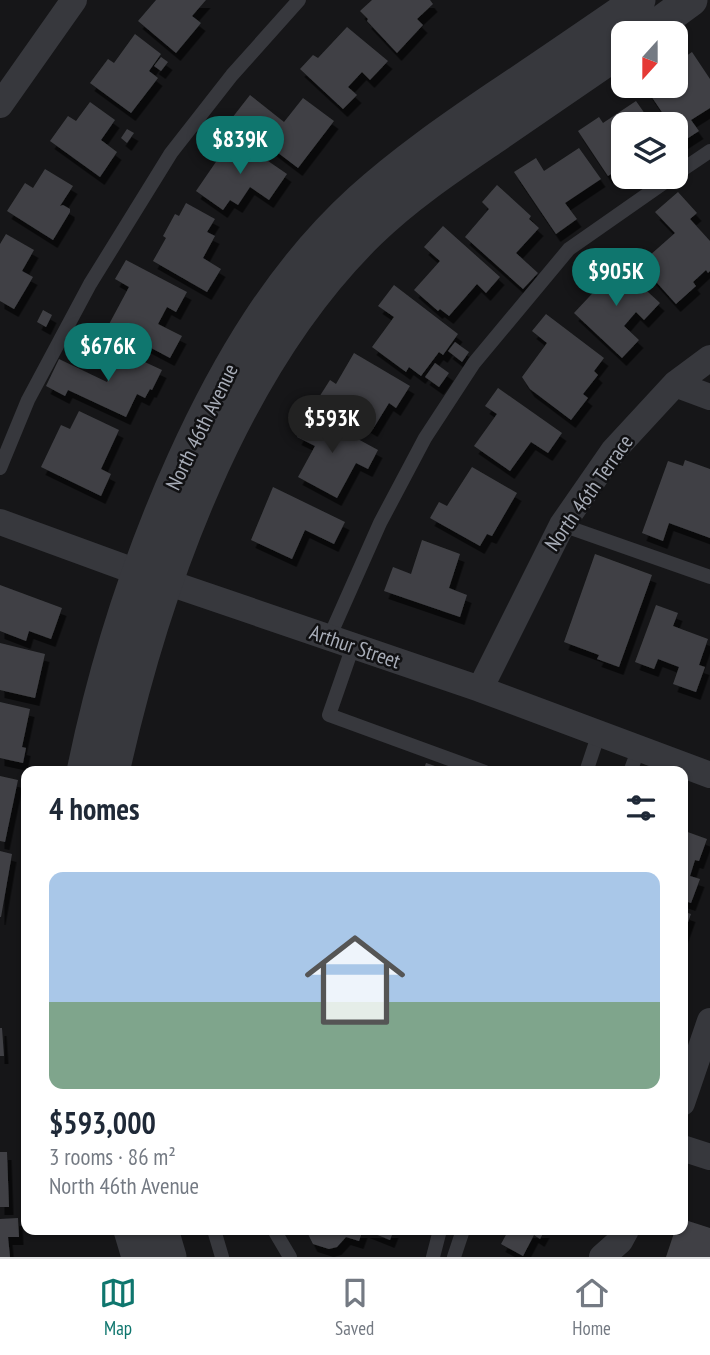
<!DOCTYPE html>
<meta charset="utf-8">
<style>
:root{--surface:#fff;--page:#f2f2f3;--text:#1f2937;--muted:#747a83;--line:#e0e1e3;--accent:#0f766e}
body{margin:0;font-family:"PT Sans Narrow",sans-serif;background:var(--page);color:var(--text);height:100vh;display:flex;flex-direction:column;font-size:26px;white-space:nowrap}
*{box-sizing:border-box;margin:0}
p{font-size:23px;color:var(--muted)}
.icon{flex:none;width:38px;height:38px;fill:none;stroke:currentColor;stroke-width:2;stroke-linecap:round;stroke-linejoin:round}
.map{position:relative;flex:1;overflow:hidden}
.panel{position:absolute;left:21px;top:766px;width:667px;height:469px;display:flex;flex-direction:column;background:var(--surface);border-radius:14px;box-shadow:0 2px 5px #0004}
.panel>*{flex:none}
.needle{width:46px;rotate:201deg}
.fabs{position:absolute;left:611px;top:21px;display:grid;gap:14px}
.fabs a{display:grid;place-items:center;width:77px;height:77px;border-radius:14px;background:var(--surface);box-shadow:0 2px 5px #0004;font-size:35px}
.price{position:absolute;translate:-50% -60px;padding:0 16px;border-radius:24px;background:var(--accent);color:#fff;font-size:23px;line-height:46px;filter:drop-shadow(0 2px 4px #0008)}
.price::after{content:'';position:absolute;left:50%;top:42px;width:21px;height:16px;margin-left:-10px;background:inherit;clip-path:polygon(0 0,100% 0,50% 100%)}
.price.selected{background:#222;color:#fff}
ul{padding:0;list-style:none}
li{display:grid;align-content:center;gap:14px;height:371px;padding:0 28px}
li span{display:grid;place-items:center;height:217px;border-radius:14px;color:#555}
li>.icon{margin-inline-start:auto}
span .icon{width:126px;height:126px;fill:#fffc;stroke-width:1}
li b{font-size:30px}
h2{display:flex;justify-content:space-between;align-items:center;height:84px;padding:0 28px;font-size:30px}
.menu{display:flex;justify-content:space-around;align-items:center;height:98px;border-top:2px solid var(--line);background:var(--surface);font-size:19px;color:var(--muted)}
.menu a{display:grid;justify-items:center;gap:4px}
.menu .selected{color:var(--accent)}
.map>svg:first-child{display:block}
.building{fill:#404145;filter:url(#shadow)}
.lines{fill:none;stroke-linecap:round;stroke-linejoin:round}
.service{stroke:#37383d;stroke-width:14}
.minor{stroke:#37383d;stroke-width:26}
.tertiary{stroke:#37383d;stroke-width:33}
.labels{text-anchor:middle;stroke-width:5;stroke-linejoin:round;paint-order:stroke}
.street-label{font-size:21px;fill:#a8adb8;stroke:#111113}
</style>
<div class="map">
<svg width="710" height="1257" viewBox="0 0 710 1257">
<defs>
<filter id="shadow"><feDropShadow dx="4.5" dy="8" stdDeviation="0" flood-color="#0009"/></filter>
</defs>
<rect width="100%" height="100%" fill="#161618"/>
<path class="building" d="M156,0H206L192,16L201,23L176,53L138,21Z
M372,0H430L433,4L417,19L423,25L397,53L367,21L368,19L360,11Z
M347,27L388,61L370,80L362,72L348,87L357,95L343,109L300,69L313,55L318,58Z
M135,34L161,54L149,71L158,78L131,113L90,83L108,59L114,63Z
M692,52L710,79V108L691,120L699,131L682,142L676,133V124H670L647,90L653,86H676V63Z
M161,57L168,62L161,71L154,66Z
M250,95L284,122L303,98L334,121L298,168L232,118Z
M636,101L652,124H623V166L608,176L578,131L599,117L603,123Z
M90,102L115,120L101,140L117,152L100,177L50,141L68,116L76,121Z
M127,129L134,133L127,143L121,138Z
M233,137L287,174L269,200L250,187L238,205L230,200L223,210L196,191Z
M579,148L601,179L565,203L577,219L556,234L514,172L536,158L544,171Z
M45,169L73,186L60,206L63,205L70,209V212L53,240L7,211L25,183L33,188Z
M497,185L531,216L529,219L539,228L516,253L538,273L523,289L465,237L489,209L482,202Z
M678,192L697,213L690,219L710,241V271L708,273L706,270L693,282L696,286L676,304L640,264L675,233L655,212Z
M186,203L215,219L207,232L215,236L203,258L221,269L207,292L153,261L166,238L163,236L175,214L179,216Z
M443,226L500,277L486,293L477,284L449,316L440,309L438,311L414,290L440,261L424,247Z
M6,234L34,250L22,271L33,277L14,309L0,301V244Z
M126,260L187,292L176,312L167,307L158,324L182,336L170,358L121,332L120,335L107,328L129,287L115,279Z
M613,260L660,303L644,320L636,312L624,326L639,340L622,358L574,313L603,282L597,276Z
M394,285L458,334L443,355L439,352L421,376L409,367L406,372L372,347L394,317L378,306Z
M43,310L52,315L46,327L37,322Z
M546,314L604,358L594,371L598,375L583,394L588,398L571,420L530,389L522,377L547,343L532,331Z
M455,342L469,352L462,362L448,351Z
M121,351L162,370L152,390L150,389L145,398L137,394L126,417L68,390L65,396L46,386L59,359L107,382Z
M354,353L410,386L396,408L389,403L373,429L360,421L357,426L316,402L330,380L336,384Z
M435,363L449,373L439,387L425,377Z
M498,388L562,433L548,453L531,442L510,471L474,446L497,414L485,406Z
M79,411L119,430L101,469L111,474L101,496L41,467L61,425L70,429Z
M310,413L378,450L368,469L356,463L337,498L298,477L315,446L297,437Z
M685,460L710,469V538L669,523L663,541L642,533L668,461L683,466Z
M472,467L517,493L492,536L487,534L480,546L430,518L439,502L447,506Z
M273,487L345,522L334,544L305,530L292,559L251,540Z
M422,540L460,554L449,588L467,595L460,617L384,591L393,567L411,574Z
M595,554L652,575L619,667L597,659L599,655L564,642Z
M0,585L62,608L51,639L29,631L26,641L0,631Z
M656,605L678,613L673,626L708,639L699,665L705,667L696,692L673,684L679,667L658,659L654,669L635,662Z
M0,643L45,654L35,698L0,690Z
M0,702L30,709L22,747L26,748L23,763L0,758Z
M426,763L450,771V772H423Z
M0,776L18,780L5,842L0,841Z
M682,830L707,839L699,861L695,860L690,876L700,879L691,903L682,900Z
M0,851L12,854L1,917H0Z
M682,911L691,914L683,936H682Z
M0,1028H2L4,1056H0Z
M0,1152H7L9,1207H0Z
M18,1218L19,1237H8L10,1257H0V1219Z
M682,1219L710,1228V1257H666L675,1230H682Z
M306,1230H363L359,1241L346,1237L337,1247L329,1249L313,1244Z
M365,1230H394L390,1240Z
M502,1230H545L540,1239L534,1235L523,1256L501,1244L507,1233Z"/>
<g class="lines">
<path class="service" d="M676,174L710,151
M0,468L28,400L90,284L171,153L232,75L299,0
M562,525L710,577
M329,638L380,523L425,438L474,363L569,249L672,177
M353,646L329,715L485,772
M586,772L599,733
M630,772L639,748
M214,1230L222,1257
M274,1230L290,1257
M433,1257L440,1230
M454,1257L463,1230"/>
<path class="minor" d="M0,105L74,0
M675,384L710,397
M0,522L137,572L480,689L710,775
M480,689L562,525L614,450L675,384L710,358
M682,1103L710,1021
M682,1148L710,1157
M602,1257L620,1241L626,1230"/>
<path class="tertiary" d="M646,33L691,0
M83,772C105,664 138,561 183,461C227,364 281,272 360,200C402,162 448,130 495,98C543,66 591,33 639,0
M113,772C154,588 232,366 370,232C408,195 452,166 496,136C538,107 581,78 623,49
M130,1230L138,1257
M162,1230L170,1257"/>
</g>
<g class="labels">
<g class="street-label">
<text transform="translate(202 427) rotate(-64)" y="7">North 46th Avenue</text>
<text transform="translate(589 493) rotate(-55)" y="7">North 46th Terrace</text>
<text transform="translate(355 647) rotate(19)" y="7">Arthur Street</text>
</g>
</g>
</svg>
<div class="fabs">
<a><svg class="needle" viewBox="-14 -14 28 28"><path d="M0-13l5 13h-10z" fill="#e53935"/><path d="M0 13l5-13h-10z" fill="#747a83"/></svg></a>
<a><svg class="icon" aria-label="layers" viewBox="0 0 24 24"><path d="M12 4l9 5-9 5-9-5zM3 14l9 5 9-5"/></svg></a>
</div>
<b class="price" style="left:240px;top:176px">$839K</b>
<b class="price" style="left:616px;top:308px">$905K</b>
<b class="price" style="left:108px;top:383px">$676K</b>
<b class="price selected" style="left:332px;top:455px">$593K</b>
<section class="panel">
<h2>4 homes<svg class="icon" aria-label="filters" viewBox="0 0 24 24"><path d="M4 7h16M4 17h16"/><circle cx="9" cy="7" r="2"/><circle cx="15" cy="17" r="2"/></svg></h2>
<ul>
<li><span style="background:linear-gradient(#a9c7e8 60%,#7fa58c 0)"><svg class="icon" aria-label="home" viewBox="0 0 24 24"><path d="M3 11l9-7 9 7M6 9v11h12V9"/></svg></span><div><b>$593,000</b><p>3 rooms · 86 m²</p><p>North 46th Avenue</p></div></li>
</ul>
</section>
</div>
<nav class="menu">
<a class="selected"><svg class="icon" aria-label="map" viewBox="0 0 24 24"><path d="M3 6l6-2 6 2 6-2v14l-6 2-6-2-6 2zM9 4v14M15 6v14"/></svg>Map</a>
<a><svg class="icon" aria-label="saved" viewBox="0 0 24 24"><path d="M7 4h10v16l-5-4-5 4z"/></svg>Saved</a>
<a><svg class="icon" aria-label="home" viewBox="0 0 24 24"><path d="M3 11l9-7 9 7M6 9v11h12V9"/></svg>Home</a>
</nav>
